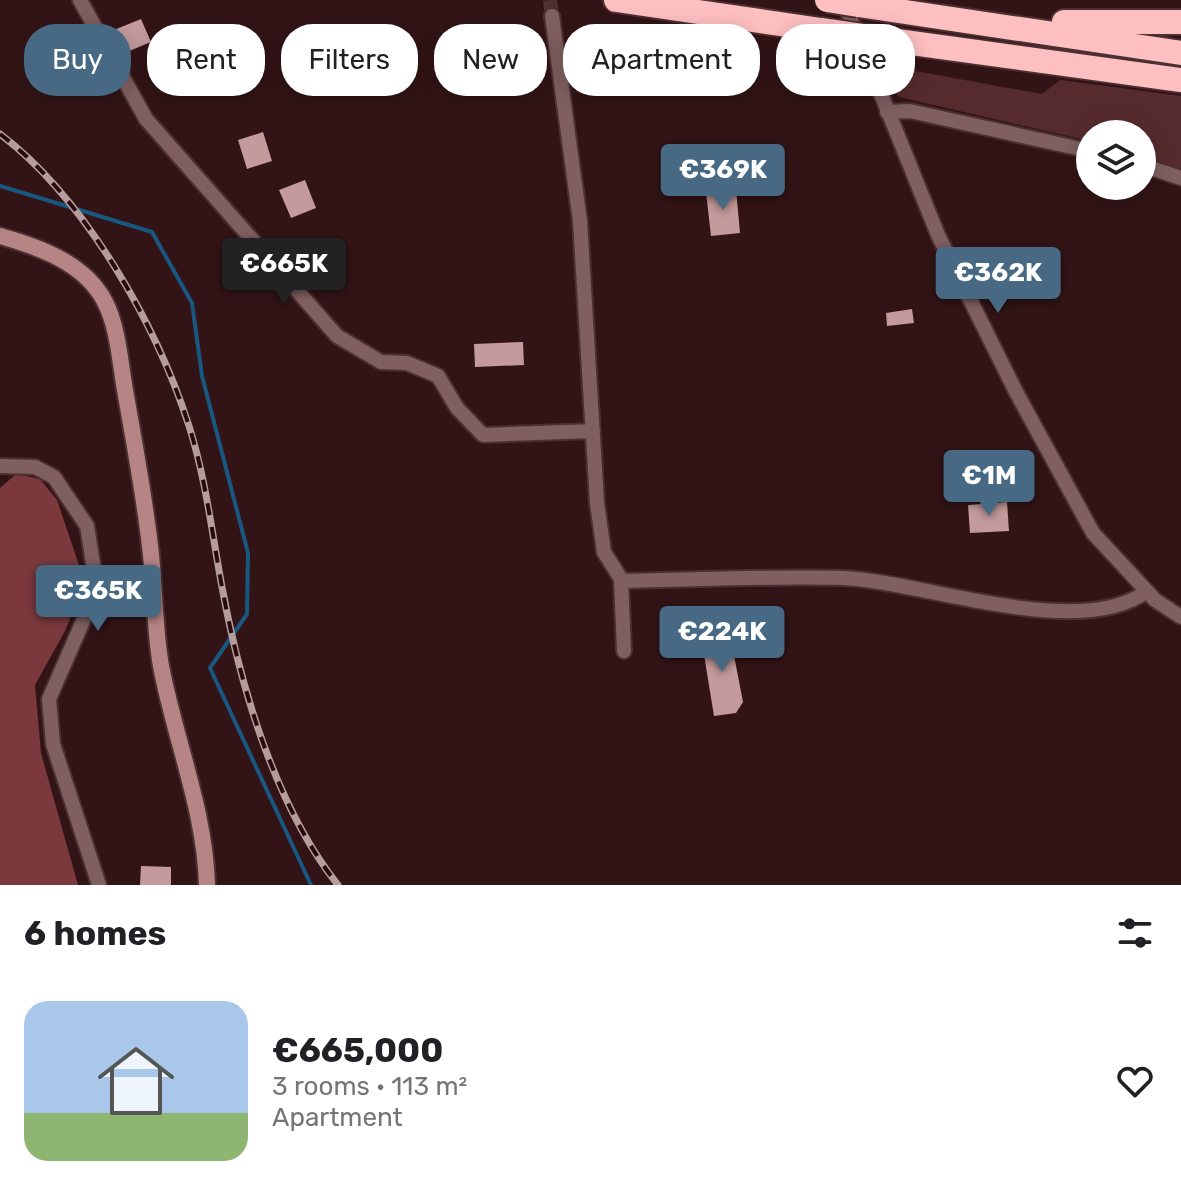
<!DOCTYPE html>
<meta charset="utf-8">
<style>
:root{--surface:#fff;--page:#f2f2f2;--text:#202124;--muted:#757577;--line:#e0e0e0;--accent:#476983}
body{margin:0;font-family:Rubik,sans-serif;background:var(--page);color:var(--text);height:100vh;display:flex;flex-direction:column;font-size:30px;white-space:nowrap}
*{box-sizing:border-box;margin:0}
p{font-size:26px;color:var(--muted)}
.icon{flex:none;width:44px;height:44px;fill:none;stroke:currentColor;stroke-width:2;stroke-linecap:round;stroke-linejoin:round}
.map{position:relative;height:885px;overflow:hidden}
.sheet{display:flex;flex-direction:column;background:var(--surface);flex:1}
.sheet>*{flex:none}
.banner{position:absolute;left:24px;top:24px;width:1134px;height:72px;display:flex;gap:16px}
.buttons{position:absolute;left:1076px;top:120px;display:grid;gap:16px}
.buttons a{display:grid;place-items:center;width:80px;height:80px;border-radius:50%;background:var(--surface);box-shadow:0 4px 20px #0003;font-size:40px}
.price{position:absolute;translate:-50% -68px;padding:0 18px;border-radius:8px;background:var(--accent);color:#fff;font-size:26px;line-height:52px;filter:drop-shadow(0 2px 4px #0008)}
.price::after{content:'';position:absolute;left:50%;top:48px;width:24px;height:18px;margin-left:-12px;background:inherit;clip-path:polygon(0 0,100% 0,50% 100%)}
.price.selected{background:#222;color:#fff}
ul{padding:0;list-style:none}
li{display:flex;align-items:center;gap:24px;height:200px;padding:0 24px}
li+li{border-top:2px solid var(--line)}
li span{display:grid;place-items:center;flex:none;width:224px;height:160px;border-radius:24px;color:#555}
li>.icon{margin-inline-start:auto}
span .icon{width:96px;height:96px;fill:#fffc;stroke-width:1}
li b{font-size:34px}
h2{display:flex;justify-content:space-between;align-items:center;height:96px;padding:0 24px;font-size:34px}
.pill{padding:0 28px;border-radius:32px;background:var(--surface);box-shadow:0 4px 20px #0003;font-size:28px;line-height:72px}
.pill.selected{background:var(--accent);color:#fff}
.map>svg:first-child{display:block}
.green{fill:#562b2e}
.forest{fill:#7b393e}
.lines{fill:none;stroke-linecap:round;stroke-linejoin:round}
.stream{stroke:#175780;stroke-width:4}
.building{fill:#c49b9c}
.street-tunnel{stroke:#4d3132;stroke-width:14;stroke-dasharray:14 7;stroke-linecap:butt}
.street-casing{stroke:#4c2f30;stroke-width:18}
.secondary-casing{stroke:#4c2f30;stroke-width:20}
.highway-casing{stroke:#4c2f30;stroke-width:28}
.street{stroke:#7f5f60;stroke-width:14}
.secondary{stroke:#b68485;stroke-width:16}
.highway{stroke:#febfc1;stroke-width:24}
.rail-casing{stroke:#b59d9d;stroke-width:7}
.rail{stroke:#280a0d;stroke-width:4;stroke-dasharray:12;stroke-linecap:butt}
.highway-bridge-casing{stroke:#4c2f30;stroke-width:28;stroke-linecap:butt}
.highway-bridge{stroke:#febfc1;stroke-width:24}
</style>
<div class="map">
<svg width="1181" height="885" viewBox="0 0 1181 885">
<rect width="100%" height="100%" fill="#321416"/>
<path class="green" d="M877,64L1042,94L1060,80L1181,96V169L1142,157V134H1090V141L899,97Z"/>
<path class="forest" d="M16,474L40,479L57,500L85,583L65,631L35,685L41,753L78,885H0V488Z"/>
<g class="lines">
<path class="stream" d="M0,186L152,232L192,303L202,376L248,553L247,614L210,668L311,885"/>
</g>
<path class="building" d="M141,19L151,42L122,54L109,32Z
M263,132L272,161L247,169L238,140Z
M305,180L316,208L291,218L279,190Z
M736,189L740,233L711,236L706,192Z
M912,309L914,323L887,326L886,313Z
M523,342L524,365L475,367L474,344Z
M1007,502L1009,531L970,533L968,505Z
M721,632L731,640L743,702L736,713L714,716L701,636Z
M141,866L171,867V885H140Z"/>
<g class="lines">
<path class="street-tunnel" d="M550,0L552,16"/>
<defs>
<path id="street" d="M80,0L146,119L337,336L381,362L407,363L438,376L457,408L483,435L593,431
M843,0L938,235L1015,390L1093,533L1155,600L1181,617
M552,16L580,221L597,503L604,552L621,579L624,651
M887,112L910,111L1090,151
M1142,165L1181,178
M0,466L35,467L54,477L87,526L97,589L49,699L53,744L99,885
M621,581C694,580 768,576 842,578C923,581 1079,642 1147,591"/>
<path id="secondary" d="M0,236C39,247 85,263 105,302C118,327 120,362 125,390C134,442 144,494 150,546C155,586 154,626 161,666C175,740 205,810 207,885"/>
<path id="highway" d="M616,0L821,30
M858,5L1181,53
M1064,22H1181
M890,40L1181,80"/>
</defs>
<use href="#street" class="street-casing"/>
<use href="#secondary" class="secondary-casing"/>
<use href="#highway" class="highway-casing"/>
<use href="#street" class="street"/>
<use href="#secondary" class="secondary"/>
<use href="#highway" class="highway"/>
<defs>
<path id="rail" d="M0,134C86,199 157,326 189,426C206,479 212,534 222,587C240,685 275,806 338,885"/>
</defs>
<use href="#rail" class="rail-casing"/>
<use href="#rail" class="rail"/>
<defs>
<path id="highway-bridge" d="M827,0L858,5
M821,30L890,40"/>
</defs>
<use href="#highway-bridge" class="highway-bridge-casing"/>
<use href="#highway-bridge" class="highway-bridge"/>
</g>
</svg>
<div class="buttons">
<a><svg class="icon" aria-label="layers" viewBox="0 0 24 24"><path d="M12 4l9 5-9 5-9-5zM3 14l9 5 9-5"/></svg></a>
</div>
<b class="price" style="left:723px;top:212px">€369K</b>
<b class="price selected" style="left:284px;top:306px">€665K</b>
<b class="price" style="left:998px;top:315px">€362K</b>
<b class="price" style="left:989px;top:518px">€1M</b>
<b class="price" style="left:98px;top:633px">€365K</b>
<b class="price" style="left:722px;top:674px">€224K</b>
<div class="banner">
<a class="pill selected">Buy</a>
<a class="pill">Rent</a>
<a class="pill">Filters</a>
<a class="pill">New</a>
<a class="pill">Apartment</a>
<a class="pill">House</a>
</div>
</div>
<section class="sheet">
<h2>6 homes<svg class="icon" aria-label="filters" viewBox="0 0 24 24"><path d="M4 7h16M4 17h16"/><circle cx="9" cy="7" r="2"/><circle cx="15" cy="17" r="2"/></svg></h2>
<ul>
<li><span style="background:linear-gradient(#a9c7e8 70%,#8fb573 0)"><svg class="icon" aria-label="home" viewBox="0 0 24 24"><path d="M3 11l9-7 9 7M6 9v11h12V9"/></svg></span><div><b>€665,000</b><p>3 rooms · 113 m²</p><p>Apartment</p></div><svg class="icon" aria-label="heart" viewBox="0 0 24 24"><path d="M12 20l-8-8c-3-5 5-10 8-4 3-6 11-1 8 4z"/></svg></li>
</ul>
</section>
